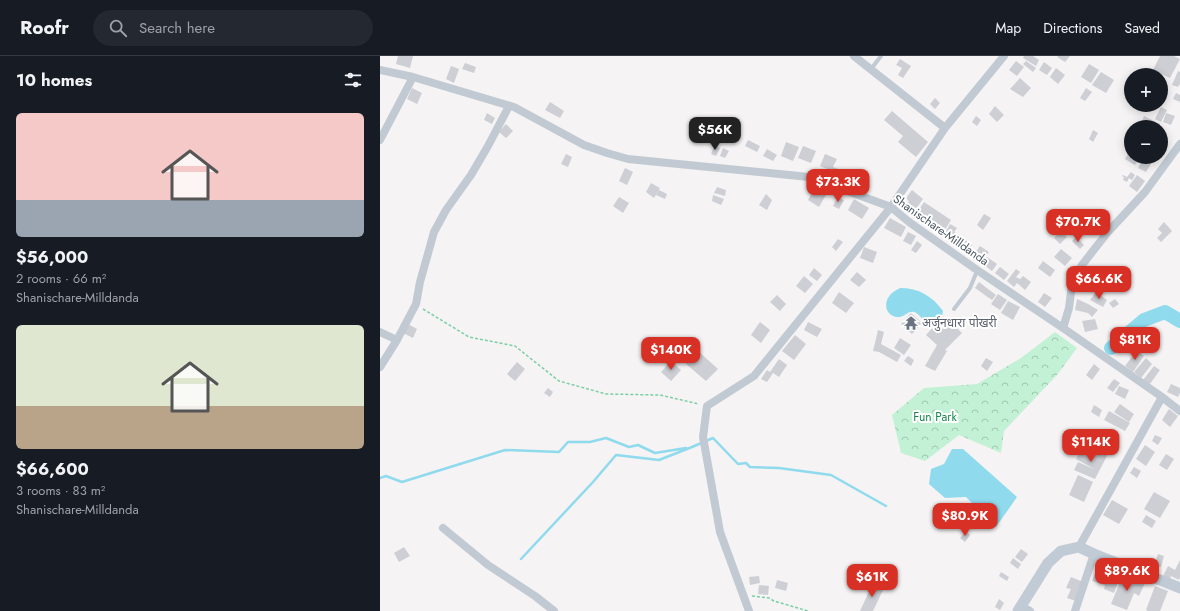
<!DOCTYPE html>
<meta charset="utf-8">
<style>
:root{--surface:#171b24;--page:#242831;--text:#f1f3f6;--muted:#9ea1a6;--line:#363941;--accent:#d93025}
body{margin:0;font-family:Jost,"Noto Sans Devanagari",sans-serif;background:var(--page);color:var(--text);height:100vh;display:flex;flex-direction:column;font-size:15px;white-space:nowrap}
*{box-sizing:border-box;margin:0}
p{font-size:13px;color:var(--muted)}
.icon{flex:none;width:22px;height:22px;fill:none;stroke:currentColor;stroke-width:2;stroke-linecap:round;stroke-linejoin:round}
.map{position:relative;flex:1;overflow:hidden}
.drawer{display:flex;flex-direction:column;background:var(--surface);width:380px}
.drawer>*{flex:none}
.fabs{position:absolute;left:744px;top:12px;display:grid;gap:8px}
.fabs a{display:grid;place-items:center;width:44px;height:44px;border-radius:50%;background:var(--surface);box-shadow:0 2px 10px #0003;font-size:20px}
.price{position:absolute;translate:-50% -34px;padding:0 9px;border-radius:8px;background:var(--accent);color:#fff;font-size:13px;line-height:26px;filter:drop-shadow(0 1px 2px #0008)}
.price::after{content:'';position:absolute;left:50%;top:24px;width:12px;height:9px;margin-left:-6px;background:inherit;clip-path:polygon(0 0,100% 0,50% 100%)}
.price.on{background:#222;color:#fff}
ul{padding:0;list-style:none}
li{display:grid;align-content:center;gap:8px;height:212px;padding:0 16px}
li span{display:grid;place-items:center;height:124px;border-radius:6px;color:#555}
li>.icon{margin-inline-start:auto}
span .icon{width:72px;height:72px;fill:#fffc;stroke-width:1}
li b{font-size:17px}
h2{display:flex;justify-content:space-between;align-items:center;height:48px;padding:0 16px;font-size:17px}
header{display:flex;align-items:center;gap:24px;box-sizing:border-box;height:56px;padding:0 20px;background:var(--surface);border-bottom:1px solid var(--line)}
header strong{font-size:19px}
nav{display:flex;gap:22px;margin-inline-start:auto;font-size:14px}
.search{width:280px;height:36px;background:var(--page);display:flex;align-items:center;gap:10px;box-sizing:border-box;padding:0 14px;border-radius:22px;color:var(--muted);font-size:15px}
main{display:flex;flex:1;min-height:0}
.map>svg:first-child{display:block}
.park{fill:url(#park-crowns)}
.water{fill:#90daee}
.lines{fill:none;stroke-linecap:round;stroke-linejoin:round}
.stream{stroke:#90daee;stroke-width:2.5}
.river{stroke:#90daee;stroke-width:14}
.building{fill:#cdcfd5}
.path{stroke:#7ad0a6;stroke-width:1.5;stroke-dasharray:3 2;stroke-linecap:butt}
.lane{stroke:#c1cad2;stroke-width:4}
.street{stroke:#c1cad2;stroke-width:8}
.secondary{stroke:#c1cbd6;stroke-width:11}
.labels{text-anchor:middle;stroke-width:4;stroke-linejoin:round;paint-order:stroke}
.street-label{font-size:12px;fill:#4a5661;stroke:#fff}
.worship-label{font-size:12px;fill:#5b616d;stroke:#fff;text-anchor:start}
.park-label{font-size:12px;fill:#17864f;stroke:#fff}
</style>
<header>
<strong>Roofr</strong>
<div class="search"><svg class="icon" aria-label="search" viewBox="0 0 24 24"><circle cx="10" cy="10" r="6"/><path d="M15 15l6 6"/></svg>Search here</div>
<nav><a>Map</a><a>Directions</a><a>Saved</a></nav>
</header>
<main>
<section class="drawer">
<h2>10 homes<svg class="icon" aria-label="filters" viewBox="0 0 24 24"><path d="M4 7h16M4 17h16"/><circle cx="9" cy="7" r="2"/><circle cx="15" cy="17" r="2"/></svg></h2>
<ul>
<li><span style="background:linear-gradient(#f6c9c9 70%,#9aa5b1 0)"><svg class="icon" aria-label="home" viewBox="0 0 24 24"><path d="M3 11l9-7 9 7M6 9v11h12V9"/></svg></span><div><b>$56,000</b><p>2 rooms · 66 m²</p><p>Shanischare-Milldanda</p></div></li>
<li><span style="background:linear-gradient(#dfe7d0 65%,#b9a48a 0)"><svg class="icon" aria-label="home" viewBox="0 0 24 24"><path d="M3 11l9-7 9 7M6 9v11h12V9"/></svg></span><div><b>$66,600</b><p>3 rooms · 83 m²</p><p>Shanischare-Milldanda</p></div></li>
</ul>
</section>
<div class="map">
<svg width="800" height="555" viewBox="0 0 800 555">
<defs>
<pattern id="park-crowns" width="20" height="18" patternUnits="userSpaceOnUse"><rect width="20" height="18" fill="#c3f1d5"/><path d="M2 6a3 3 0 1 1 6 0M12 15a3 3 0 1 1 6 0" fill="none" stroke="#a0c6b0"/></pattern>
</defs>
<rect width="100%" height="100%" fill="#f5f3f3"/>
<path class="park" d="M675,276L697,292L677,319L624,375L621,397L579,379L545,405L521,397L512,359L544,332L597,328L641,302Z"/>
<path class="water" d="M520,232C539,232 552,240 563,255C562,265 555,267 546,266C542,263 538,257 534,256C528,254 524,262 517,261C504,259 503,245 512,237C514,235 517,234 520,232Z
M572,393H583L637,441L616,471L586,441L565,442L549,428L551,413L564,408Z"/>
<g class="lines">
<path class="stream" d="M0,422L6,420L22,426L125,394L179,396L188,386H210L226,382L249,391L258,389L275,397L306,392
M141,503L213,426L236,399L279,404L312,391L333,382L358,408L366,407L370,411L399,412L451,419L506,450"/>
<path class="river" d="M731,292L764,264L785,256L800,265"/>
</g>
<path class="building" d="M18,0H33L30,12L16,8Z
M644,0H653L659,4L656,10L643,2Z
M678,0H690L685,6L677,1Z
M780,0H794L800,3L790,22L773,14Z
M520,3L531,10L523,22L518,19L522,12L516,9Z
M636,5L644,11L637,20L629,14Z
M646,5L656,12L653,16L643,8Z
M664,6L672,12L667,19L659,14Z
M85,7L96,11L94,17L82,13Z
M709,8L719,14L711,27L701,21Z
M71,10L79,13L74,27L66,23Z
M676,12L685,19L678,28L670,21Z
M798,15L800,16V28L798,31L792,29Z
M721,16L734,24L726,37L712,29Z
M640,22L651,32L643,41L630,33Z
M32,32L42,37L37,48L27,43Z
M706,32L712,36L705,45L700,42Z
M796,37L800,39V46L793,43Z
M555,42L560,47L555,53L550,48Z
M170,46L184,55L180,62L165,54Z
M615,50L624,59L617,66L609,58Z
M781,51L787,54L781,66L775,63Z
M512,55L548,86L536,101L518,86L523,80L504,64Z
M107,57L115,62L112,68L104,64Z
M786,57L795,60L791,69L783,66Z
M596,60L601,64L597,70L592,66Z
M764,60L780,68L779,71H775L762,65Z
M126,68L133,75L126,82L119,76Z
M713,74L718,77L713,86L709,83Z
M368,84L380,90L377,96L365,90Z
M406,86L419,91L413,105L401,100Z
M335,89L340,92L336,100L331,98Z
M423,90L436,95L431,107L418,102Z
M343,92L349,95L345,102L340,100Z
M387,93L397,99L393,105L383,100Z
M186,98L192,101L188,111L181,108Z
M445,98L457,103L453,111L468,117L465,125L450,119L452,115L440,110Z
M748,98L751,101L758,104L755,109L745,103Z
M764,101L772,106L766,116L758,112Z
M245,112L253,116L247,129L239,125Z
M751,116L755,119L752,124L749,122L747,126L743,124L744,121L742,120L743,119L747,121Z
M757,119L765,125L757,136L749,130Z
M271,127L280,132L274,142L266,136Z
M337,131L346,134L345,140L334,137Z
M434,133L446,139L439,151L428,144Z
M279,134L287,138L285,143L276,139Z
M532,134L543,143L535,154L527,148L529,145L526,142Z
M386,138L392,144L387,154L379,149Z
M333,139L344,143L341,149L332,145Z
M239,141L249,147L243,157L233,150Z
M458,141L464,144L459,153L453,150Z
M474,143L489,152L482,163L468,154Z
M544,146L571,164L563,177L536,158Z
M604,158L611,162L603,174L597,169Z
M510,162L526,171L521,181L504,172Z
M784,166L792,175L781,186L777,182L782,177L778,173Z
M570,168L577,172L574,176L584,182L580,189L570,183L572,180L565,177Z
M681,175L687,181L680,188L674,182Z
M528,176L536,180L531,189L523,185Z
M696,181L704,189L700,193L692,185Z
M458,183L463,186L456,195L452,191Z
M585,184L592,189L587,195L580,191Z
M537,185L542,189L536,197L531,194Z
M600,190L609,196L601,206L593,200Z
M484,191L497,196L493,207L480,202Z
M681,193L692,202L685,210L674,201Z
M607,201L617,208L612,215L602,207Z
M663,205L675,214L670,221L658,212Z
M620,211L629,218L624,224L615,217Z
M434,212L442,219L437,225L429,219Z
M636,213L640,216L636,221L640,223L643,220L651,226L645,234L637,227L634,231L627,225Z
M477,216L486,224L479,231L470,224Z
M424,220L433,228L425,237L416,230Z
M599,226L616,239L612,244L595,232Z
M459,236L474,247L466,257L452,247Z
M716,236L727,244L723,251L710,244Z
M664,237L672,242L665,251L658,246Z
M618,238L627,244L620,254L611,248Z
M397,239L406,248L400,255L390,246Z
M697,243L708,248L718,254L712,261L708,257L695,254Z
M735,243L739,248L733,252L729,247Z
M628,245L640,251L633,264L621,257Z
M531,257L542,267L532,278L521,268Z
M715,263L718,273L705,276L702,265Z
M570,265L582,277L565,294L567,295L555,315L545,310L557,289L546,279L557,267L563,273Z
M380,266L390,274L381,287L371,279Z
M428,266L442,273L437,281L424,274Z
M28,268L37,273L33,282L23,277Z
M498,274L504,276L501,288L521,299L517,306L499,296L493,295Z
M415,279L426,288L414,304L402,295Z
M520,282L531,289L524,299L514,292Z
M757,294L764,300L753,316L745,310Z
M318,295L338,313L326,325L306,308Z
M528,300L534,304L531,310L524,305Z
M606,302L613,306L607,315L601,310Z
M766,302L772,308L761,322L754,316Z
M399,303L407,309L399,321L393,317L387,326L381,323L387,314L390,316Z
M291,305L301,314L291,325L281,316Z
M137,306L145,313L135,325L127,318Z
M714,308L720,313L712,324L706,319Z
M774,310L780,314L770,328L763,324Z
M734,323L740,327L733,336L727,332Z
M791,328L800,332V337L798,341L787,336Z
M739,330L749,334L745,343L735,338Z
M168,332L173,336L170,341L164,337Z
M740,348L754,358L749,366L734,356Z
M714,349L722,354L719,361L711,356Z
M789,353L798,360L790,371L782,364Z
M729,355L750,367L745,375L724,364Z
M734,375L740,379L735,388L729,384Z
M775,379L782,382L778,389L772,385Z
M765,389L775,396L766,410L756,403Z
M717,391L728,398L715,423L694,414L698,406L716,414L696,403L700,396L711,402Z
M786,398L794,403L787,414L779,409Z
M754,411L761,415L757,422L750,417Z
M698,419L713,426L704,446L689,439Z
M774,436L790,445L780,462L764,453Z
M732,444L748,453L739,468L723,459Z
M766,459L776,465L772,472L762,466Z
M586,475L590,479L585,486L580,482Z
M24,491L30,500L19,506L14,497Z
M641,493L648,498L642,506L635,501Z
M778,498L784,500L781,511L774,509Z
M633,502L641,508L638,513L630,507Z
M800,504V521L799,524L791,520L790,523L783,520L788,510L795,514Z
M718,510L730,514V517L740,521L734,537L724,533L725,529L712,525Z
M621,516L629,521L627,525L619,520Z
M743,519L759,526L761,522L766,525L759,540L754,537L747,554L731,548Z
M379,520L380,527L370,529L369,521Z
M691,521L703,526L696,545L687,542L691,533L686,532Z
M397,524L408,527L406,535L395,532Z
M493,527L504,532L493,555H480Z
M379,529L389,530L388,539L378,538Z
M775,530L788,535L780,555H768L766,554Z
M619,543L624,547L620,554L615,551Z"/>
<g class="lines">
<path class="path" d="M43,253L89,281L135,290L179,325L226,338L280,339L319,348
M372,540L389,542L394,545L428,555"/>
<path class="lane" d="M491,13L501,0
M574,253L590,232L597,215"/>
<path class="street" d="M474,0L565,72
M0,14L33,21L134,51L204,89L227,97L248,103L429,121L511,151L529,166L597,214L683,272L782,341L800,355
M0,84L33,21
M683,272L689,252L692,228L702,209L727,177L765,136L800,88
M0,276L17,284L36,248L40,226L54,176L66,154L91,119L108,90L129,50
M0,311L17,284
M63,472L108,509L155,540L174,555
M699,491L782,341
M641,550L650,555
M369,555L340,476L323,381L327,350L374,320L511,151L565,72L624,0
M695,555L714,498"/>
<path class="secondary" d="M638,555L668,507L681,495L699,491L714,498L800,532"/>
</g>
<defs>
<symbol id="temple-bare" viewBox="-9 -9 18 18"><path d="M0-6L5-2H3V0L6.5 2.5H4V6H1.5V3h-3V6H-4V2.5H-6.5L-3 0V-2H-5Z" fill="#6b7280" stroke="#fff" stroke-width="2.5" paint-order="stroke"/></symbol>
</defs>
<g fill-rule="evenodd">
<use href="#temple-bare" x="521" y="257" width="20" height="20"/>
</g>
<g class="labels">
<g class="street-label">
<text transform="translate(561 174) rotate(35)" y="4">Shanischare-Milldanda</text>
</g>
<g class="worship-label">
<text x="542" y="271">अर्जुनधारा पोखरी</text>
</g>
<g class="park-label">
<text x="555" y="365">Fun Park</text>
</g>
</g>
</svg>
<div class="fabs">
<a>+</a>
<a>−</a>
</div>
<b class="price on" style="left:335px;top:95px">$56K</b>
<b class="price" style="left:458px;top:147px">$73.3K</b>
<b class="price" style="left:698px;top:187px">$70.7K</b>
<b class="price" style="left:719px;top:244px">$66.6K</b>
<b class="price" style="left:755px;top:305px">$81K</b>
<b class="price" style="left:291px;top:315px">$140K</b>
<b class="price" style="left:711px;top:407px">$114K</b>
<b class="price" style="left:585px;top:481px">$80.9K</b>
<b class="price" style="left:747px;top:536px">$89.6K</b>
<b class="price" style="left:492px;top:542px">$61K</b>
</div>
</main>
